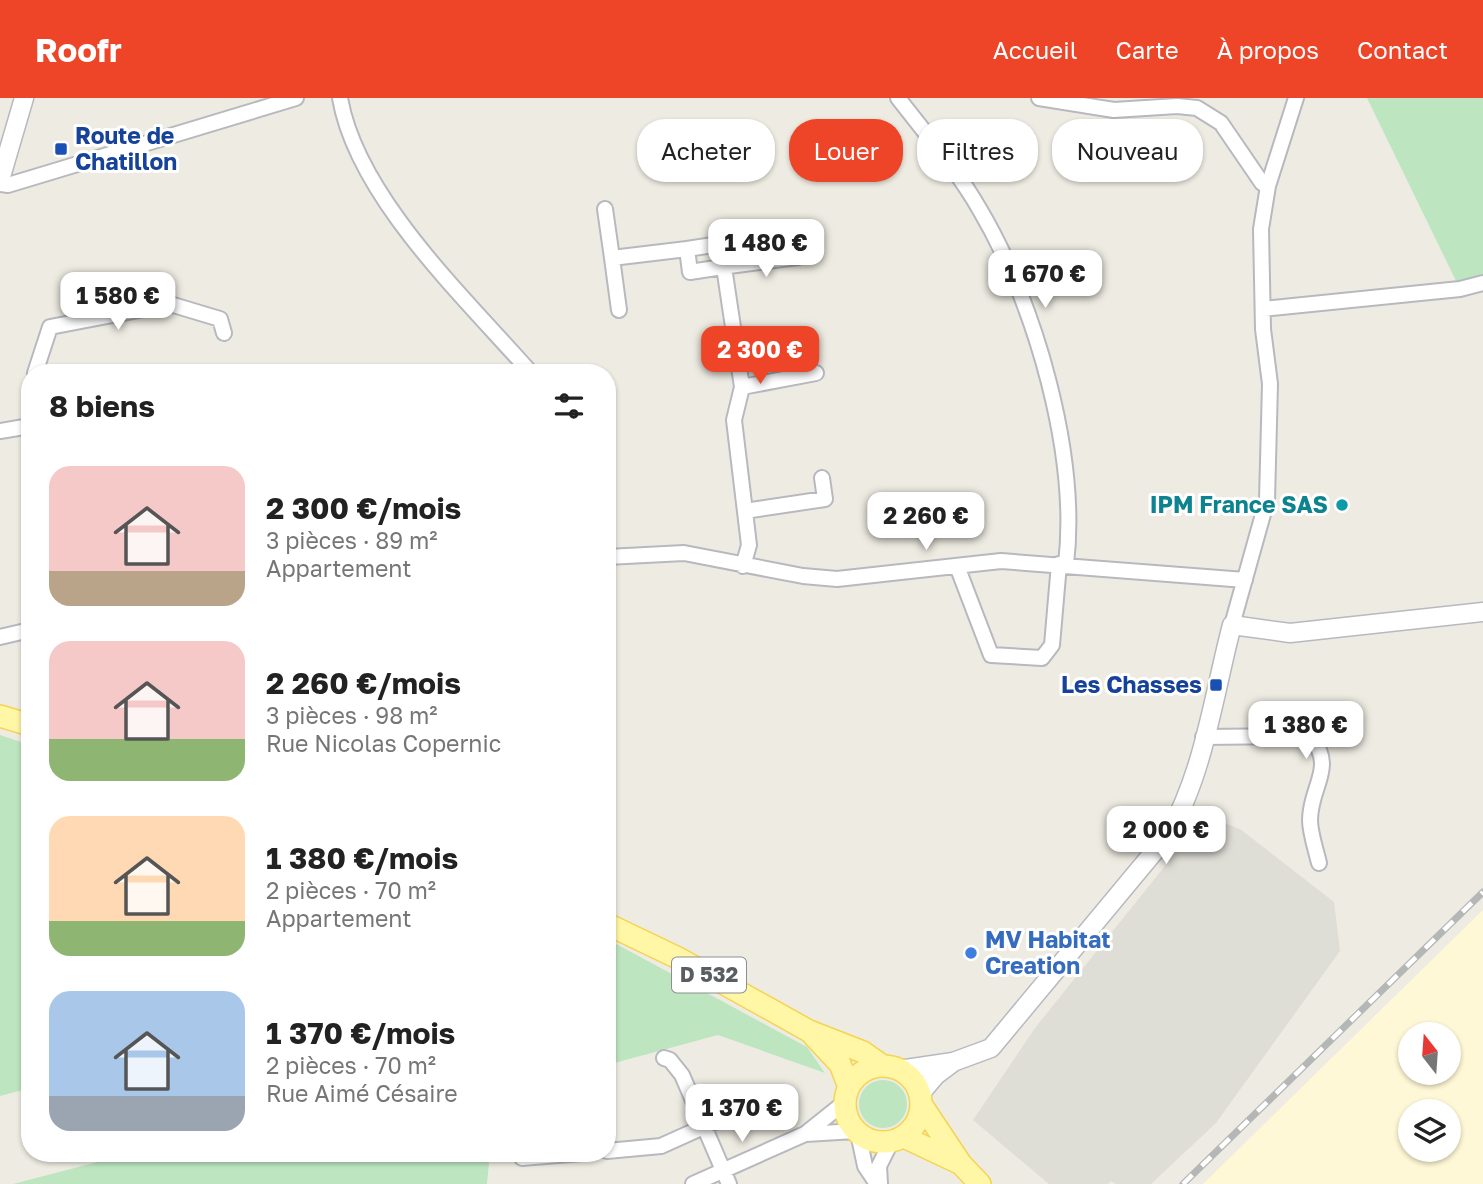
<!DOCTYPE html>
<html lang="fr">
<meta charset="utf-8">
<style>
:root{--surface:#fff;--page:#f6f6f6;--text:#222;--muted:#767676;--accent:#ee4427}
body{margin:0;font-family:"Golos Text",sans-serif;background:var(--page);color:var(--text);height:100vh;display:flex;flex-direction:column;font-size:26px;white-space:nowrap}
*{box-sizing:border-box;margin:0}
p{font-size:23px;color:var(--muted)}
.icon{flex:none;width:38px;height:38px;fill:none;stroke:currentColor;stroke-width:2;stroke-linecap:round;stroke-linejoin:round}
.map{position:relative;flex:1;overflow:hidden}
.panel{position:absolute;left:21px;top:266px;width:595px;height:798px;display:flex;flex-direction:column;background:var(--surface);border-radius:28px;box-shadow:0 2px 5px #0004}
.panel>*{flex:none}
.top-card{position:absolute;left:637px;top:21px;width:665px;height:63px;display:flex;gap:14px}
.needle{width:46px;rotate:343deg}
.controls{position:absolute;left:1398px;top:924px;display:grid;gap:14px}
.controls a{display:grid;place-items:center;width:63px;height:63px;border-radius:50%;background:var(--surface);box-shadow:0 2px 5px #0004;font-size:35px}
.price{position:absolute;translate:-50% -60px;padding:0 16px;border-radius:14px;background:#fff;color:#222;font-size:23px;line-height:46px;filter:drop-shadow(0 2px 4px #0008)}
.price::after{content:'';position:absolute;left:50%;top:42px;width:21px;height:16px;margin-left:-10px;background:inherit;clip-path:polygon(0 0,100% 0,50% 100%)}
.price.active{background:var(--accent);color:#fff}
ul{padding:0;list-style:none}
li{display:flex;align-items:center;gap:21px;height:175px;padding:0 28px}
li span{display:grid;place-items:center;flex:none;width:196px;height:140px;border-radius:21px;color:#555}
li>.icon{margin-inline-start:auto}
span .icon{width:84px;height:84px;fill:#fffc;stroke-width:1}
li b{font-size:30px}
h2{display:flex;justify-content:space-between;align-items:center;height:84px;padding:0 28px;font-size:30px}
.tag{padding:0 24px;border-radius:28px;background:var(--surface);box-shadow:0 2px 5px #0004;font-size:24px;line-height:63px}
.tag.active{background:var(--accent);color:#fff}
header{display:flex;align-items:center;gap:42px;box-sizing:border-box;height:98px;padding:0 35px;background:var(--accent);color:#fff}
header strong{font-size:33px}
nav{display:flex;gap:38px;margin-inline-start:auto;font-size:24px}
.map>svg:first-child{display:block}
.commercial{fill:#fff8d6;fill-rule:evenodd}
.industrial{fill:#deddd6}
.grass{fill:#bde6c0}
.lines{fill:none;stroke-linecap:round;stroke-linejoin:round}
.minor-casing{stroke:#b7b9bf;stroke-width:18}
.tertiary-casing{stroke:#b7b9bf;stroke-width:21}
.primary-casing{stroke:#f5d353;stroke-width:24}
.minor{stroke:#fff;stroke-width:14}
.tertiary{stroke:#fff;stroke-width:18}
.primary{stroke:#fff7a5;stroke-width:21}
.rail-casing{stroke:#b5b6b6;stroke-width:7}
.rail{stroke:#fff;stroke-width:4.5;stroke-dasharray:13;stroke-linecap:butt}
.transit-dot{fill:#1a4fb4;stroke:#fff;stroke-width:2.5}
.culture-dot{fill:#0f9aa8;stroke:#fff;stroke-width:2.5}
.shop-dot{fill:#3f7fe0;stroke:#fff;stroke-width:2.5}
.labels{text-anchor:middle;stroke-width:6;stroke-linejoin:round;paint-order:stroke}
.shield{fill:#fff;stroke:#8c8e92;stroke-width:2}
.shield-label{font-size:21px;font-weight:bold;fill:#5a5e63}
.transit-label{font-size:23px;font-weight:bold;fill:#164399;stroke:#fff;text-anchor:start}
.culture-label{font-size:23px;font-weight:bold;fill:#0d838f;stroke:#fff;text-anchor:end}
.shop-label{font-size:23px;font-weight:bold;fill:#366cbe;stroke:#fff;text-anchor:start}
</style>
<header>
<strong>Roofr</strong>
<nav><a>Accueil</a><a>Carte</a><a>À propos</a><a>Contact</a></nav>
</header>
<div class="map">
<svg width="1483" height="1086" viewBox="0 0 1483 1086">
<rect width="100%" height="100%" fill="#eeece2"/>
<path class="commercial" d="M1483,812V1086H1203ZM1410,936H1449V975H1410ZM1410,1013H1449V1052H1410Z"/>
<path class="industrial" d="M1205,718L1240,731L1334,804L1340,853L1216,1025L1151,1086H1116L1111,1083L1108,1086H1049L973,1022L1035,930Z"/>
<path class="grass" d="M1367,0H1483V180L1457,185Z
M0,637L30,647V990L0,998Z
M607,841L807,949L825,975L718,937L607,967Z
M859 1006a24 24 0 1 1 48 0a24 24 0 1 1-48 0Z
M132,1055H490L487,1086H13Z"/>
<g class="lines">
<defs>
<path id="minor" d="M340,0C357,99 466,201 531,275
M898,0C927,37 957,72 980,112C1035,205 1079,357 1066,466
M1039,0L1114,12L1177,8L1197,10L1221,25L1262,85L1268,88
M0,86L8,87L296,0
M605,111L612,160L687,151
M726,145L729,168L690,174L687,151Z
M612,160L619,212
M729,168L798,159
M724,169L742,289L734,322L749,447L743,468
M1263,211L1460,191L1483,185
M35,275L50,229L170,206L220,221L224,235
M742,289L816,275
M0,333L30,328
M745,413L825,401L822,380
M607,459L684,455L803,478L837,481L1001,463L1245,482
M957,468L991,557L1042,560L1052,547L1059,466
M1232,527L1267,402L1270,286L1263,231L1261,131L1268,88L1296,0
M0,539L30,532
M1203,639L1310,638C1337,669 1310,688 1310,722C1310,735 1316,752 1319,765
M664,960L670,962L682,977L729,1086
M858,1035L865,1068L877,1086
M806,1036L855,1033
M607,1053L661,1048L774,997
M522,1060L582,1055
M693,1086L805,1036L845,1004
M880,1086L879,1068L891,1044"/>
<path id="tertiary" d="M0,82L24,0
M899,972L953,964L991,950L1168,737C1204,675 1214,595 1232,527L1290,535L1483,514
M920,996L936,977L952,965"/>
<path id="primary" d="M0,618L30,627
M607,826L678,860L809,933L863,954L883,968
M813,937L840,966L849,989
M845 1006a38 38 0 1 1 76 0a38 38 0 1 1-76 0Z
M921,1006L961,1066L980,1086
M904,1039L959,1065"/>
</defs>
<use href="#minor" class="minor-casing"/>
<use href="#tertiary" class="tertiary-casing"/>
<use href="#primary" class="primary-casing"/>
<use href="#minor" class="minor"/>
<use href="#tertiary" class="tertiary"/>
<use href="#primary" class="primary"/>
<defs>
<path id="rail" d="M1183,1086L1483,794"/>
</defs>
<use href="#rail" class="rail-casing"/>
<use href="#rail" class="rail"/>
</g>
<g class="transit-dot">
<rect x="54" y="44" width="14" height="14" rx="3.5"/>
<rect x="1209" y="580" width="14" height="14" rx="3.5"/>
</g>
<circle class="culture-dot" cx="1342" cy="407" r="7"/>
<circle class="shop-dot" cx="971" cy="855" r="7"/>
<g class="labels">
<rect class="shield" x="672" y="859.5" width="74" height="35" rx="5"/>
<g class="shield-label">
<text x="709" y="884">D 532</text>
</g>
<g class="transit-label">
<text x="75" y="46">Route de<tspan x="75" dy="26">Chatillon</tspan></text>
<text x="1202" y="595" text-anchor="end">Les Chasses</text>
</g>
<g class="culture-label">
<text x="1328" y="415">IPM France SAS</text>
</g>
<g class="shop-label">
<text x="985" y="850">MV Habitat<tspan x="985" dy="26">Creation</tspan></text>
</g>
</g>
</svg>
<div class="controls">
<a><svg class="needle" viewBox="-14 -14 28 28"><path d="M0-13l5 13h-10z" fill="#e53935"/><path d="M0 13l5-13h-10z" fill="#767676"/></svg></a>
<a><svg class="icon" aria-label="layers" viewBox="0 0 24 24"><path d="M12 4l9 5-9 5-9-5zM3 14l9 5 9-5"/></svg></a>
</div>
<b class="price" style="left:766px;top:181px">1 480 €</b>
<b class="price" style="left:1045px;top:212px">1 670 €</b>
<b class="price" style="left:118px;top:234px">1 580 €</b>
<b class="price active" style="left:760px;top:288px">2 300 €</b>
<b class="price" style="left:926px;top:454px">2 260 €</b>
<b class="price" style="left:1306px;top:663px">1 380 €</b>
<b class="price" style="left:1166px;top:768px">2 000 €</b>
<b class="price" style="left:742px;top:1046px">1 370 €</b>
<div class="top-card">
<a class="tag">Acheter</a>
<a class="tag active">Louer</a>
<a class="tag">Filtres</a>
<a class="tag">Nouveau</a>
</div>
<section class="panel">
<h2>8 biens<svg class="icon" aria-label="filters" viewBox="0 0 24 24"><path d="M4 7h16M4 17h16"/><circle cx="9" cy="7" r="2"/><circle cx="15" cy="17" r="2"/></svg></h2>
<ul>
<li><span style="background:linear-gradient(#f6c9c9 75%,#b9a48a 0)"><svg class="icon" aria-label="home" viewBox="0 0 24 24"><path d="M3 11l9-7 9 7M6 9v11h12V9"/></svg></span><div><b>2 300 €/mois</b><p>3 pièces · 89 m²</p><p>Appartement</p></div></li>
<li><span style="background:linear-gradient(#f6c9c9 70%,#8fb573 0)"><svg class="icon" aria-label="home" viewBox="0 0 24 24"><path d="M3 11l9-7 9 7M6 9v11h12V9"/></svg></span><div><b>2 260 €/mois</b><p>3 pièces · 98 m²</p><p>Rue Nicolas Copernic</p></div></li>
<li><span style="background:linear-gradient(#ffd9b3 75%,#8fb573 0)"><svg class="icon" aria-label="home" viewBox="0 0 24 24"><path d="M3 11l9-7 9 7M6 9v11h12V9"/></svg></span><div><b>1 380 €/mois</b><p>2 pièces · 70 m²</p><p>Appartement</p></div></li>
<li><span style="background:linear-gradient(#a9c7e8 75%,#9aa5b1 0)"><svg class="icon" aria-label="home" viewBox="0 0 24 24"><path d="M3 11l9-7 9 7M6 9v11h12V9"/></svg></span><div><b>1 370 €/mois</b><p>2 pièces · 70 m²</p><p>Rue Aimé Césaire</p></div></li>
</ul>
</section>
</div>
